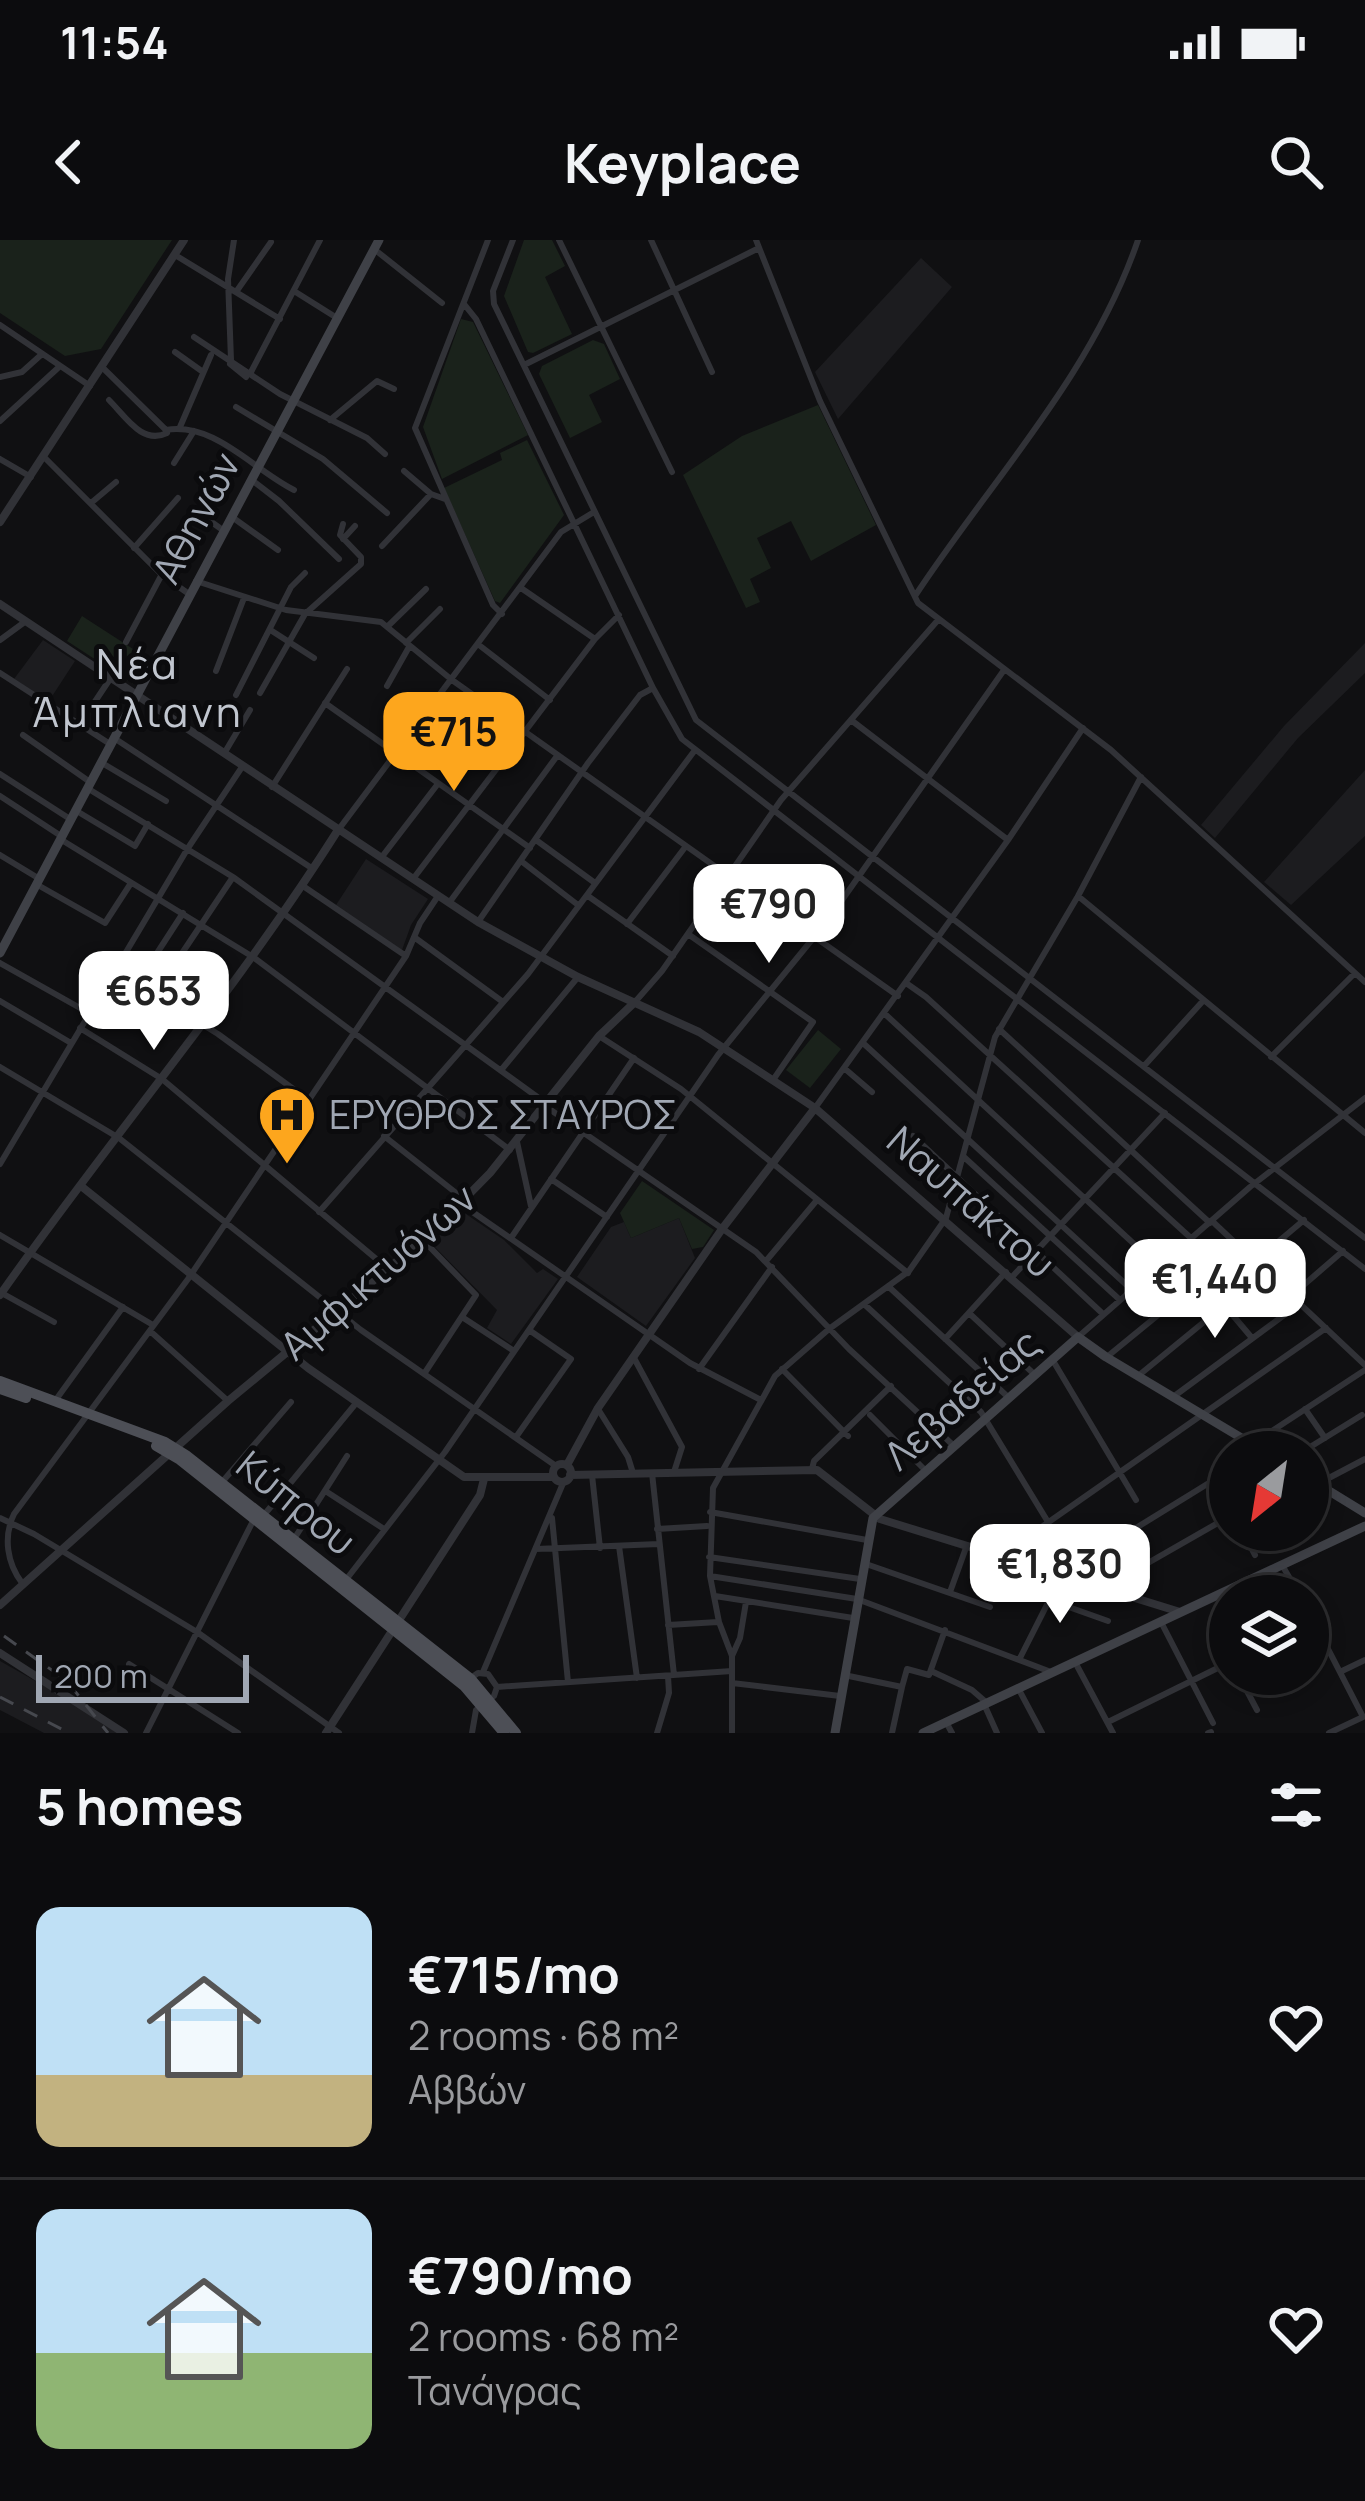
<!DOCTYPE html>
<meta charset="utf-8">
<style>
:root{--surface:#0c0c0e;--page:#151517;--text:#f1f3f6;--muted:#9a9b9e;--line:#2c2c2e;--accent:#fda61d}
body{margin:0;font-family:Manrope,sans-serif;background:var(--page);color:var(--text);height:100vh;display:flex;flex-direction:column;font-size:45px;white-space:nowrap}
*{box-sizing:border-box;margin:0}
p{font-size:39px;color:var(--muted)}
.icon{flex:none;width:66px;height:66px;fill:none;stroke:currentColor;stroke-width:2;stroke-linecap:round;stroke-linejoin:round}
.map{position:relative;height:1493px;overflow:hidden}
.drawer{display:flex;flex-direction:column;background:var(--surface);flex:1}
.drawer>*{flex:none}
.needle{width:78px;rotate:210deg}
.fabs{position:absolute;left:1209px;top:1191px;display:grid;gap:24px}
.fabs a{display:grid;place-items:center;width:120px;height:120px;border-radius:50%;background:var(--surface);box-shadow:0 6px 18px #0003,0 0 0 3px var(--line);font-size:60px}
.scale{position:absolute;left:36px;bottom:30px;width:213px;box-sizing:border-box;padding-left:12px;border:6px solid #a0a7b3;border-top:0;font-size:33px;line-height:42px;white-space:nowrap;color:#a0a7b3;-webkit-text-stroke:9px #0b0b0d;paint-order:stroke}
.price{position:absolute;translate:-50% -102px;padding:0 27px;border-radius:24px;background:#fff;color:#222;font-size:39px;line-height:78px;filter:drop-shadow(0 3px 6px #0008)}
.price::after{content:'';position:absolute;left:50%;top:72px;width:36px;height:27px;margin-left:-18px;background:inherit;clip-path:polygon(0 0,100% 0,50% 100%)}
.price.selected{background:var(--accent);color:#111}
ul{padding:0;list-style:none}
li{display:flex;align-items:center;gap:36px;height:300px;padding:0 36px}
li+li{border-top:3px solid var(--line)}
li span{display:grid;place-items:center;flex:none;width:336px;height:240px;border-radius:24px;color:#555}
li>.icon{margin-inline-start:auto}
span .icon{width:144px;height:144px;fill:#fffc;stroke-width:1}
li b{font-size:51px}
h2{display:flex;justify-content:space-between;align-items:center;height:144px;padding:0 36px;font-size:51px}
.status{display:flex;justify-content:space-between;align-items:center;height:84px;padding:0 60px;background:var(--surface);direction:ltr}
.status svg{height:33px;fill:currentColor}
header{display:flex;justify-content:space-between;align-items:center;height:156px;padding:0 36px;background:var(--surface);font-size:54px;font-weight:700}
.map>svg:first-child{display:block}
.built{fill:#1c1c1f}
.green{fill:#1a221b}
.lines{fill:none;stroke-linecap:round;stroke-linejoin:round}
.minor{stroke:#313237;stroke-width:6}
.tertiary{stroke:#313237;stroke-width:8}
.secondary{stroke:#3f4147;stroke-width:9}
.primary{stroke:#4d4f56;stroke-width:10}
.rail{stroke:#46484e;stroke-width:3;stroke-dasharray:15 12;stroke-linecap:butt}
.labels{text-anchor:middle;stroke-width:10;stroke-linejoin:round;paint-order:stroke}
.street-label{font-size:39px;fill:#a0a7b3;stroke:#0b0b0d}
.poi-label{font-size:39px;fill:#a0a7b3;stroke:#0b0b0d;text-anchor:start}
.neighbourhood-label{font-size:42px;letter-spacing:3px;fill:#c1c6cf;stroke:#0b0b0d}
</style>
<div class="status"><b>11:54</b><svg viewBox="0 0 49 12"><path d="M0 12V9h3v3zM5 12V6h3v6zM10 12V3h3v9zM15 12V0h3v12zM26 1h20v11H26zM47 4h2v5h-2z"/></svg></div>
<header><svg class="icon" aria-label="back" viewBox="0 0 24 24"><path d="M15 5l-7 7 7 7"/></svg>Keyplace<svg class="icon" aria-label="search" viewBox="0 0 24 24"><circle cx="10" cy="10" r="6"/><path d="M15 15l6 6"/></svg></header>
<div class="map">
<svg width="1365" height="1493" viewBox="0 0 1365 1493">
<rect width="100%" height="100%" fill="#101012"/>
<path class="built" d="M921,18L952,47L838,179L815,132Z
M43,400L75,421L49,461L14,439Z
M1365,403V433L1298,498L1215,598L1201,585L1284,486Z
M1365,530V596L1291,665L1264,642Z
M366,619L428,659L411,685L402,710L336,665Z
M463,972L504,1000L537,1033L543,1029L558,1039L511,1104L487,1088L497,1070L431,1003Z
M679,978L695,1018L646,1086L577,1037L611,987L624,982L631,998Z
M0,1421L85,1469L120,1493H44L0,1470Z"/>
<path class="green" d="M0,0H172L101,109L65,116L0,73Z
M524,0H552L565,26L545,37L572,94L533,113L528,112L504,56Z
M461,79L473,82L528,195L442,239L423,187Z
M593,100L604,104L620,139L589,155L602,182L570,198L539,134L542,126Z
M818,165L876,285L811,321L791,281L757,298L771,328L750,339L760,362L746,368L683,235L742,196Z
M527,200L564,275L500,363L495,361L444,248L502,220L500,213Z
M82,376L147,418L133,444L67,401Z
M818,790L841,809L810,848L786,830Z
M642,941L714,990L703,1007L692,1009L679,978L631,998L620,973Z"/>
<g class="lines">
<path class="minor" d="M488,0L415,188L493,365L502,374
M513,0L493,51L494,64L696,480L1365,998
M559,0L672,232
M651,0L712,132
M756,0L820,161L918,363L1111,510L1365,742
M374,9L442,63
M175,15L280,79
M294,51L337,78
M236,52L271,2
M464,64L476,79L653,448L682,499L1365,1029
M0,85L90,146
M194,97L280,154L367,198L385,214
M175,112L203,132
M231,120L228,39L234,0
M230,124L246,137
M524,125L759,8
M102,127L166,190C215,182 252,229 294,250
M250,134L320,0
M0,137L22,132L42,114
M109,160C126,177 142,205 167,193
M236,167L323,219L387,273
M330,180L377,141L394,149
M0,181L59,127
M180,187L211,115
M44,217L162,335L189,354
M0,219L31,237
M174,223L194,191
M404,231L431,254
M253,241L279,261L339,319
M91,263L116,242
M195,270L224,291
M232,277L278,310
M343,299L355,286
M382,306L431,254L445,259
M134,308L178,258
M196,341L286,370L381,382L452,440L898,756
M521,348L595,399
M915,356C992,239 1092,135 1138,0
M387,387L426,349
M272,391L314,418
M0,400L26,381
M126,402L161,336
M406,403L440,369
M479,405L550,460
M216,431L244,358
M0,433L110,504
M387,446L409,407
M260,453L305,374L361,324V317L340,295L343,284
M236,455L291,347L305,333
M325,463L530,608
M92,466L112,436
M851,480L1008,600
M23,495L90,542
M114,498L313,629
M225,512L250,470
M102,523L166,561
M0,534L70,579
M272,547L347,429
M87,548L233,637L547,864
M0,556L61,596
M75,570L135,606L148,584
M339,589L561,292L594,272
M60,599L253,717L510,910
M536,600L595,643
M0,615L38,638
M381,618L437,545
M521,621L578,665
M413,639L595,399L619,375
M36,644L105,683L131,643
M303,646L406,716
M588,656L673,716
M1078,656L1365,893
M449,663L557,516
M478,682L588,523L640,455L653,448
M627,684L686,606
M688,694L813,782L773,840
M414,697L503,762
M0,723L89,773
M116,731L218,794L307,859
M906,743L926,757L1192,999
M137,744L183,673
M154,755L233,637
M0,761L71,803
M635,762L662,731L781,560L938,380
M885,774L1159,1027
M80,788L162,839L387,1028
M999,789L1210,983
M599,796L681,849L908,1033
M863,803L1132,1050
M1271,817L1355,733
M1144,826L1202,762
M0,827L119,898L361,1090L556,1226
M844,828L872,852
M502,829L578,737
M545,866L756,1012L849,1109L953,1205
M815,868L1008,600L1083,488
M384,896L465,960
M913,896L1103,1074
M517,902L531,966
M964,917L1120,1060
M0,924L188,608L242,527
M551,939L607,977
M461,964L690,1123L759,1159
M319,972L528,734L695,510
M1212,981L1365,1125
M0,995L153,1085
M511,998L634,818
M423,1000L476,1055L424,1134
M766,1021L817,960
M1254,1022L1304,980
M1012,1037L1165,873
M889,1047L1008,1157
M0,1052L54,1082
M1291,1056L1343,1011
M864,1064L981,1172L1048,1282
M1225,1066L1252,1098
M969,1073L1034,1134
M462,1077L514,1111
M150,1091L228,1161
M1078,1097L1250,947L1365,858
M945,1099L1006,1032
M1108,1116L1240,1008
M634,1118L682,1207L674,1232
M1052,1119L1136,1260
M699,1129L772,1027
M782,1129L848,1196
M1138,1136L1265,1032
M1173,1157L1299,1064
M55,1161L123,1067
M598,1169L628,1217L633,1233
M1305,1169L1325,1198
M870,1175L925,1230
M516,1197L571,1119L529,1090
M1252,1204L1365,1130
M1302,1212L1362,1175
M812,1229L814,1221L891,1146
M652,1233L674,1435
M592,1235L600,1308
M223,1241L291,1162
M1308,1249L1365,1219
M327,1252L384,1289
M1225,1260L1230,1269
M710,1272L867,1300
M264,1275L357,1162
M0,1278L34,1294L197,1392L339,1493
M552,1278L568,1442
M657,1289L707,1286
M1242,1290L1255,1315
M294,1299L347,1216
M619,1306L637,1438
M536,1309L659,1304
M1003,1314L1326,1088
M709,1317L860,1339
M866,1324L990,1367
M1282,1325L1300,1356
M710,1336L857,1359L1051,1432
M345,1341L445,1212L718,815L828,680L1004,430
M22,1343C7,1323 3,1297 14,1274L188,1039L406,716L420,683L438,656
M1106,1347L1230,1276
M950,1352L967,1305
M715,1356L853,1378
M1049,1360L1108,1381
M1308,1370L1363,1477L1329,1493
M1161,1382L1213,1483
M668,1385L718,1382
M732,1416L740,1398L746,1362
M1020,1418L1063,1333L1230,1230
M1075,1422L1113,1493
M129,1424L238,1493
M931,1431L972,1450L987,1463
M1342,1431L1365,1420
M483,1432L564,1241
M1238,1434L1257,1470
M844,1435L902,1447L892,1493
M471,1438L478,1433L488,1434L497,1447L494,1456L476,1470L472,1493
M732,1443L840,1456
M497,1447L732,1431
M902,1447L907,1429L929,1435L945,1390
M1018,1448L1042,1493
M984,1464L997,1493
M946,1482L952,1493
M1108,1482L1230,1422
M146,1493L254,1279
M657,1493L669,1453L668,1436
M732,1493V1416L719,1382L710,1336L713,1248L775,1136L829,1089L909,1031L946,978L995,797L1078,656L1141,537
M1208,1493L1211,1492"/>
<path class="tertiary" d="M0,282L184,0
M0,364L478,682L578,737L699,792L815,868L1078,1097
M81,946L308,1128L464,1237H554
M0,1055C110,898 235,753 338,590
M553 1233a9 9 0 1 1 18 0a9 9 0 1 1-18 0Z
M567,1225L598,1168L722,989L815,868
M570,1235L817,1230L880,1279L1180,1372
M0,1365L228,1161L431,993L490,933L599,796L635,762
M0,1413L124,1493
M326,1493L480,1255L484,1239"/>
<path class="secondary" d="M0,713L379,0
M1308,1238L1365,1273
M835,1493L873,1278L1078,1097L1106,1117L1265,1212
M923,1493L1365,1286"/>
<path class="primary" d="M0,1141L165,1202L186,1215L471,1439L516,1493
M0,1149L26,1158
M156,1206L180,1220L464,1446L504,1493"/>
<path class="rail" d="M4,1396L67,1441L108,1493
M0,1457L69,1493"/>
</g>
<defs>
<symbol id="hospital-pin" viewBox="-11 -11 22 30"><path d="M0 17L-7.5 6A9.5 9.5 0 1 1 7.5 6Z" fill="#fda61d" stroke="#0b0b0d"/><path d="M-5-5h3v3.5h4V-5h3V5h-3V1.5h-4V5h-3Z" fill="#111"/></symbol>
</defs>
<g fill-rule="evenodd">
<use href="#hospital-pin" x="254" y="842" width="66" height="90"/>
</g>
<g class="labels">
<g class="street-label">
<text transform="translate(196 278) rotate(-62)" y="14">Αθηνών</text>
<text transform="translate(971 962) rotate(41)" y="14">Ναυπάκτου</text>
<text transform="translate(378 1032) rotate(-41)" y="14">Αμφικτυόνων</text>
<text transform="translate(962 1159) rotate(-41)" y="14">Λεβαδείας</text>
<text transform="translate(296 1263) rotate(39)" y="14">Κύπρου</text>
</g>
<g class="poi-label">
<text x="329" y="889">ΕΡΥΘΡΟΣ ΣΤΑΥΡΟΣ</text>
</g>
<g class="neighbourhood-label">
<text x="138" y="439">Νέα<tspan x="138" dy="48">Άμπλιανη</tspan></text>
</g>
</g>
</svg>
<div class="fabs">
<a><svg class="needle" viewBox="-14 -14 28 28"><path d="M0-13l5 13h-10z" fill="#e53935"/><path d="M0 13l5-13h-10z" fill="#9a9b9e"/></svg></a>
<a><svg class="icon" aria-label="layers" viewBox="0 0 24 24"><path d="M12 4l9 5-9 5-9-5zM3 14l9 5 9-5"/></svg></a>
</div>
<div class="scale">200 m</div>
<b class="price selected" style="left:454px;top:554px">€715</b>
<b class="price" style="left:769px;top:726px">€790</b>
<b class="price" style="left:154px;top:813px">€653</b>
<b class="price" style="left:1215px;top:1101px">€1,440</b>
<b class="price" style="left:1060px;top:1386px">€1,830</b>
</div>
<section class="drawer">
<h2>5 homes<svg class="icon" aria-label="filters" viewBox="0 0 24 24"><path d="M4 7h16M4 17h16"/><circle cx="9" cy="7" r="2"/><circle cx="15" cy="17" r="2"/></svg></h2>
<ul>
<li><span style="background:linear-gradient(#bfe0f5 70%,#c2b280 0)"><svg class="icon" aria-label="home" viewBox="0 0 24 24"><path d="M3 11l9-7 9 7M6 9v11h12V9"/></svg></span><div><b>€715/mo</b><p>2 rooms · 68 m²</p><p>Αββών</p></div><svg class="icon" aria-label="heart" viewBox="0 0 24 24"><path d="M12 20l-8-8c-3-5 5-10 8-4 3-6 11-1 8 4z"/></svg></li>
<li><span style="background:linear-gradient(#bfe0f5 60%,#8fb573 0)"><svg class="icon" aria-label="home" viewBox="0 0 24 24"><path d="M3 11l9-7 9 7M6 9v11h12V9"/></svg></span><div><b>€790/mo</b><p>2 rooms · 68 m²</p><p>Τανάγρας</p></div><svg class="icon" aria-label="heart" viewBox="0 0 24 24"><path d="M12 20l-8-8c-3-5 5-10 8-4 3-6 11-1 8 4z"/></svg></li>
</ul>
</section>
